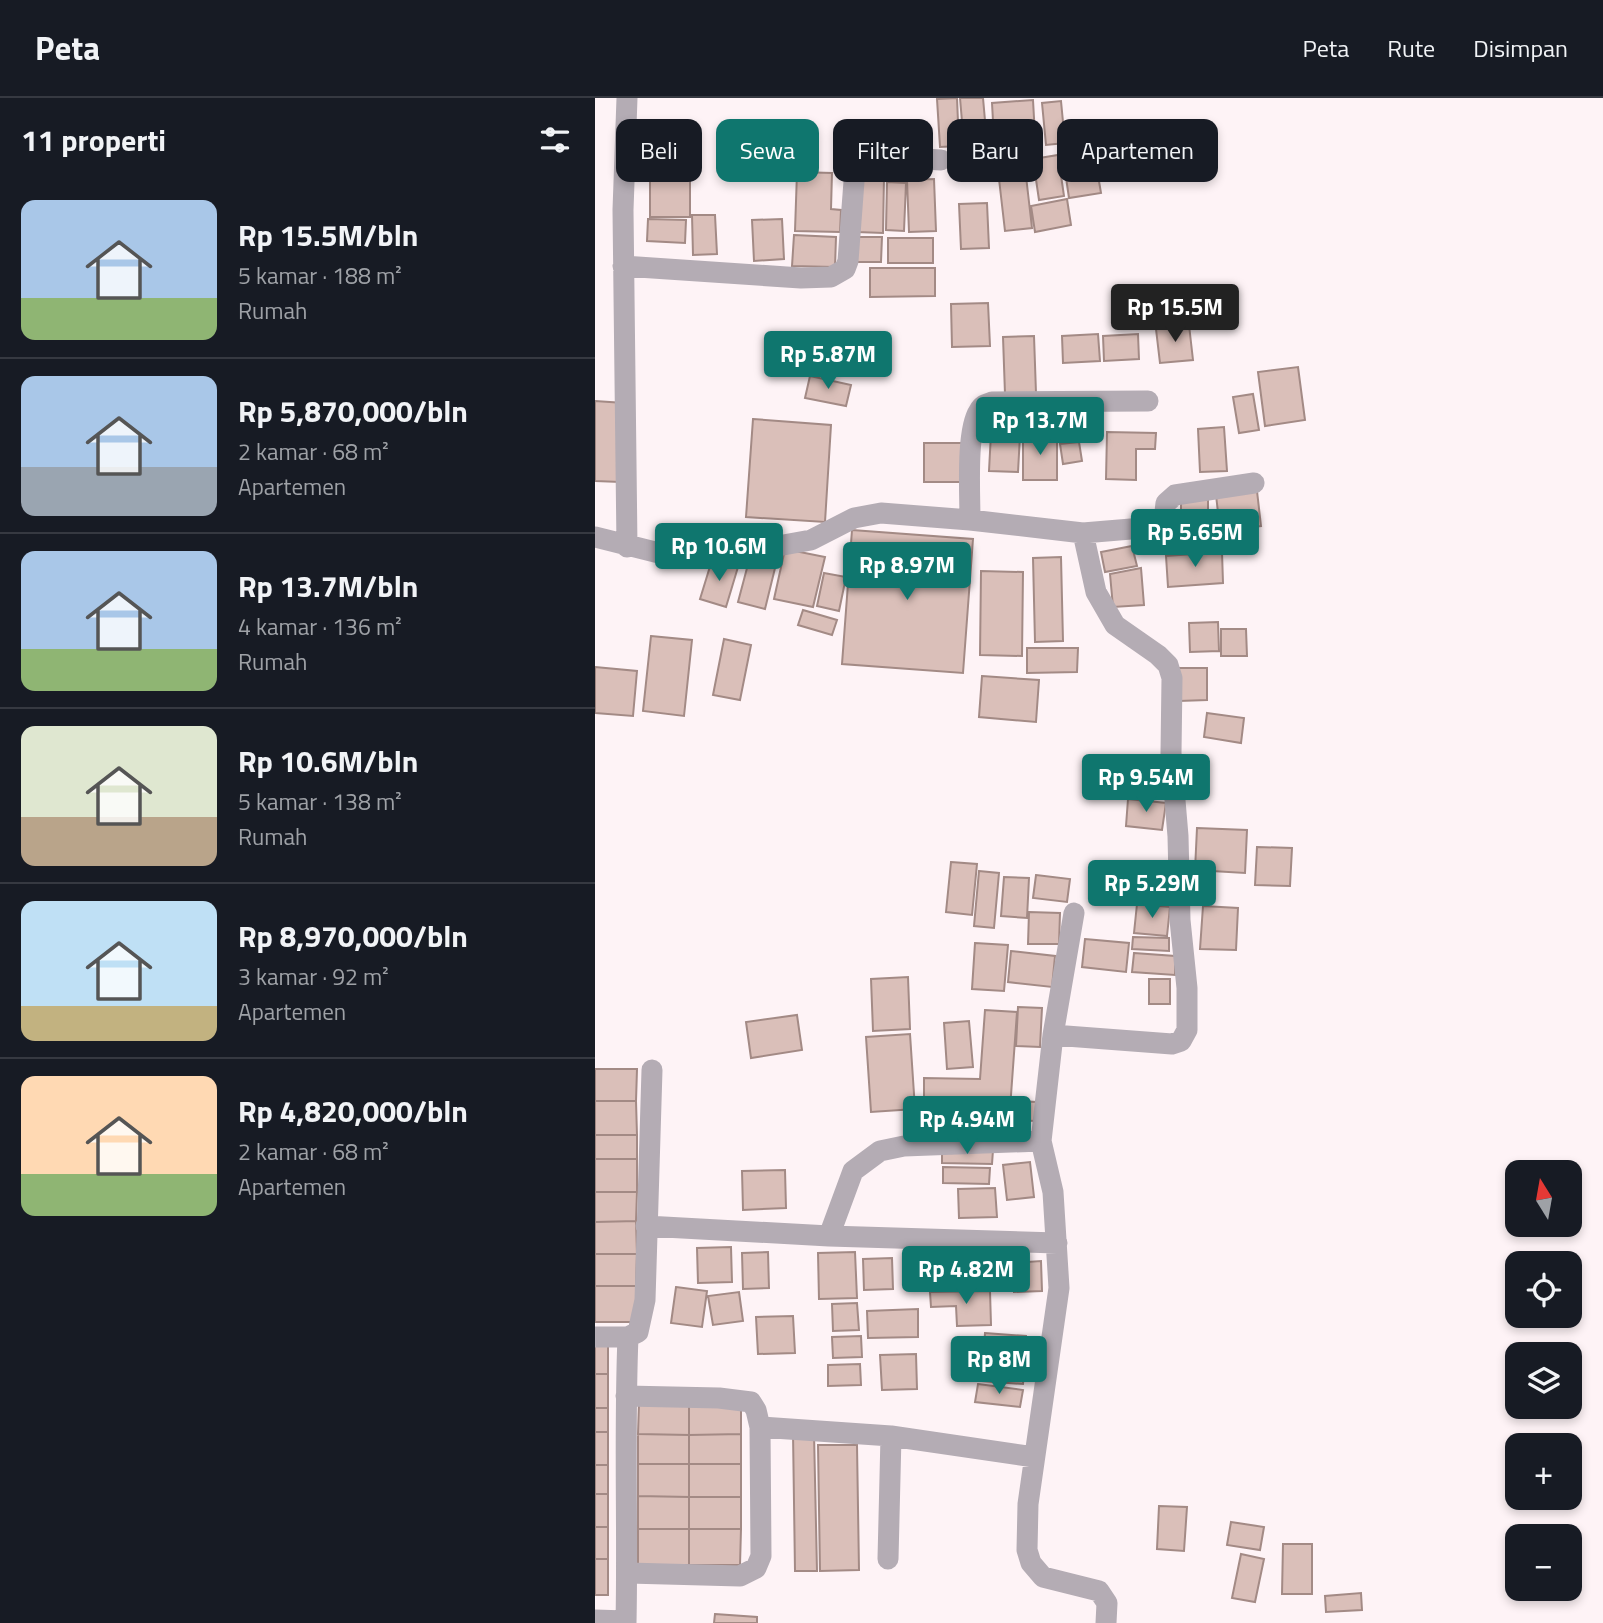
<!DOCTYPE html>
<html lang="id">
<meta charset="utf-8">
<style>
:root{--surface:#171b24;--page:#242831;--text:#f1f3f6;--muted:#9ea1a6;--line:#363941;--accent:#0f766e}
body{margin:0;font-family:"Titillium Web",sans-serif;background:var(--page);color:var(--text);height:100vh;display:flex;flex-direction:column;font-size:26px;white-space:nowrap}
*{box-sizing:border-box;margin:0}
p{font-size:23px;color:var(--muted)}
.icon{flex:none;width:38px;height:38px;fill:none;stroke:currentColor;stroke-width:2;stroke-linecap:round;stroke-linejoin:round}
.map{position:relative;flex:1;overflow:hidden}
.sheet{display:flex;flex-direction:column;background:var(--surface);width:595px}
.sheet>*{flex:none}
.top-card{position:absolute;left:21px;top:21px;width:665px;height:63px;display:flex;gap:14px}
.needle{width:46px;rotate:349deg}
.tools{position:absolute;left:910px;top:1062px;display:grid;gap:14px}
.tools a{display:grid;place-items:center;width:77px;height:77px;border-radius:14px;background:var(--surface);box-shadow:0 4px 10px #0003;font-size:35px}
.price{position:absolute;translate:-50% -60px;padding:0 16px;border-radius:7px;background:var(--accent);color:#fff;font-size:23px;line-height:46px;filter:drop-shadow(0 2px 4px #0008)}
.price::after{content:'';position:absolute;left:50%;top:42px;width:21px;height:16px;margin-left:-10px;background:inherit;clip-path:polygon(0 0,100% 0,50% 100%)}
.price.active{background:#222;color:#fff}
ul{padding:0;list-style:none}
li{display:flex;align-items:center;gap:21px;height:175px;padding:0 21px}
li+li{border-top:2px solid var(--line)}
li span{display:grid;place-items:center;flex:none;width:196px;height:140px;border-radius:14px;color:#555}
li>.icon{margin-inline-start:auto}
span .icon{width:84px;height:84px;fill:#fffc;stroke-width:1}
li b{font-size:30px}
h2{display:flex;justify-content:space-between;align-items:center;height:84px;padding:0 21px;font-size:30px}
.pill{padding:0 24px;border-radius:14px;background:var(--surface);box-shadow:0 4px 10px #0003;font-size:24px;line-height:63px}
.pill.active{background:var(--accent);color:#fff}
header{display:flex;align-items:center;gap:42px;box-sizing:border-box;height:98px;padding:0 35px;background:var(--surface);border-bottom:2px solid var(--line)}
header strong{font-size:33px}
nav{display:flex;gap:38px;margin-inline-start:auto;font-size:24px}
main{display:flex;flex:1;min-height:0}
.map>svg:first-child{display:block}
.building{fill:#dabfb9;stroke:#a38a85;stroke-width:2}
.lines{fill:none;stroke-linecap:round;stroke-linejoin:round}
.street{stroke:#b4acb4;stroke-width:21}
</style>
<header>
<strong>Peta</strong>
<nav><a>Peta</a><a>Rute</a><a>Disimpan</a></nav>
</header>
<main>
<section class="sheet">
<h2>11 properti<svg class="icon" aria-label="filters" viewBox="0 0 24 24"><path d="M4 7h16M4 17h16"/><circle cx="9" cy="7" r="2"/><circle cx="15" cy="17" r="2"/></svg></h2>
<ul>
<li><span style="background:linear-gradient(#a9c7e8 70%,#8fb573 0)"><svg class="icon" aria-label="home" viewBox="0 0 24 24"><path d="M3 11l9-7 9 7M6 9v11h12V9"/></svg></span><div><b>Rp 15.5M/bln</b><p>5 kamar · 188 m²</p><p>Rumah</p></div></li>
<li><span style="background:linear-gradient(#a9c7e8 65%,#9aa5b1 0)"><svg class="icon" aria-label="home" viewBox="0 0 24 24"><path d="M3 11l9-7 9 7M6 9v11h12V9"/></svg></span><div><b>Rp 5,870,000/bln</b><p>2 kamar · 68 m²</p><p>Apartemen</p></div></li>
<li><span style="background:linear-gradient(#a9c7e8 70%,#8fb573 0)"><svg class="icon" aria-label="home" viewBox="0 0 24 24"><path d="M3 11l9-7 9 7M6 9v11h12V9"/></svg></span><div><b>Rp 13.7M/bln</b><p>4 kamar · 136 m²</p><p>Rumah</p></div></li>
<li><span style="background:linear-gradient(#dfe7d0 65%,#b9a48a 0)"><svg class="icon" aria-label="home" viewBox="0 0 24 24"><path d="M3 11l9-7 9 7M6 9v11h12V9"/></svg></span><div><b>Rp 10.6M/bln</b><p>5 kamar · 138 m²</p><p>Rumah</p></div></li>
<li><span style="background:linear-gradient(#bfe0f5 75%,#c2b280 0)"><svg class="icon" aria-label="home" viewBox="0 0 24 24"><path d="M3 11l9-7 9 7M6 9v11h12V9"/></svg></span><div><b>Rp 8,970,000/bln</b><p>3 kamar · 92 m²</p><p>Apartemen</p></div></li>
<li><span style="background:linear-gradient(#ffd9b3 70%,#8fb573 0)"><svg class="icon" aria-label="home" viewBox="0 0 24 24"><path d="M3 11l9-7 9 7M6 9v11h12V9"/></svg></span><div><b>Rp 4,820,000/bln</b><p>2 kamar · 68 m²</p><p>Apartemen</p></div></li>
</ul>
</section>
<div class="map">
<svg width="1008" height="1525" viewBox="0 0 1008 1525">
<rect width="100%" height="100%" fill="#fef3f6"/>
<path class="building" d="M362,0L364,48L345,49L342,1Z
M365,0H388L392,45L369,47Z
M438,2L441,56L400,59L397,5Z
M466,3L470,45L451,47L447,5Z
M499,54L506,95L474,100L468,59Z
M463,57L469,98L444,102L438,61Z
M55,69H95V119H55Z
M202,74L237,75L236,111L246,112L245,134L200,133Z
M431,78L437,130L410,133L404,81Z
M263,79H289L288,135L262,134Z
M339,81L341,133L314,134L312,82Z
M292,84L311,85L309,133L291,132Z
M472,101L476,127L440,134L436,108Z
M392,105L394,150L366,151L364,106Z
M97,117H120L122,156L98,157Z
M53,121L91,122L90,145L52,143Z
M187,121L189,161L159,163L157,122Z
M199,137L241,139L240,169L197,168Z
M261,139H287L286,164H261Z
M293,140H338V165H293Z
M275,170H340V198L275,199Z
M393,205L395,248L357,249L356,206Z
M594,227L598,262L565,265L561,231Z
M503,236L505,263L468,265L467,238Z
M543,236L544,261L509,263L508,238Z
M439,238L441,295L410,296L408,239Z
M703,269L710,322L670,328L663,274Z
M215,278L256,287L251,308L210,300Z
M658,296L664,332L644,335L638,299Z
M0,303L29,305L25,384L0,383Z
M423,308L473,310L472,332L422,330Z
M158,321L236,327L230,424L151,419Z
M629,329L632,373L605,374L603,331Z
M512,334L561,335L560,351H541V382L511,381Z
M396,335L425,337L423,374L394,373Z
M462,335V382H428V336Z
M484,344L487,363L468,366L465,346Z
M329,345H370V384H329Z
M662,393L666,428L625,432L621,397Z
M586,401L613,402V451H586Z
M257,432L378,441L368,575L247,566Z
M537,448L542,468L510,474L506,454Z
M190,451L230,459L218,509L179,501Z
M627,454L628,485L573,489L571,458Z
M156,455L182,462L170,511L143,504Z
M466,459L468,543L440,544L438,460Z
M117,462L143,469L131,509L105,501Z
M546,470L549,507L518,509L515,476Z
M386,473L428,474L427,558L385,557Z
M229,475L251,479L244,513L222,508Z
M208,512L242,522L237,537L203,527Z
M623,524L624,553L595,554L594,525Z
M626,531H651L652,558H626Z
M56,538L97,542L89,618L48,613Z
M129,541L156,547L145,602L118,597Z
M432,550H483L482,574L432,575Z
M0,569L42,573L38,618L0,615Z
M584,570H612V602L584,603Z
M387,578L444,582L441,624L384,619Z
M612,615L649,620L646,645L609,639Z
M533,701L571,705L567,732L531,728Z
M602,730L652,732L650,775L600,772Z
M662,749L697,750L695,788L660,787Z
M356,764L382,766L377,817L351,814Z
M384,773L404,775L399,830L379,828Z
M441,777L475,781L472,804L438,800Z
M409,779L434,780L432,820L406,818Z
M542,806L575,809L572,838L539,835Z
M608,808L643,810L641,852L605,851Z
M434,814L465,815L464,846H433Z
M538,839L574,840V853L537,851Z
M490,841L534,845L531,874L487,869Z
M380,845L413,847L409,893L377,891Z
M416,853L460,858L457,889L413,884Z
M539,855L580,858V877L537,874Z
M313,879L315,931L278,933L276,881Z
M554,881H575V906H554Z
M423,909L447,910L445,949L421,948Z
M390,912L422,914L414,1025L382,1023V1016L329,1015V980L385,981Z
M202,917L207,952L156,960L151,924Z
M374,923L378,969L352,971L349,925Z
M315,936L320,1011L276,1014L271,939Z
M0,971H42L41,1003H0Z
M0,1003H41L42,1037H0Z
M418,1003L442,1004L441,1023L417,1022Z
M0,1037H42V1061H0Z
M347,1051L398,1052L397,1066L347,1065Z
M0,1061H42V1094H0Z
M435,1064L439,1099L412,1102L408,1067Z
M348,1069L395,1070L394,1086L348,1085Z
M190,1072L191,1110L148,1112L147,1073Z
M400,1090L402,1119L364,1120L363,1091Z
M0,1094H42L41,1123L0,1124Z
M41,1123L42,1156H0V1124Z
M136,1149L137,1184L103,1185L102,1150Z
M173,1154L174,1190L148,1191L147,1155Z
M260,1154L262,1200L224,1201L223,1155Z
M0,1156H42L41,1188H0Z
M297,1160L298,1191L269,1192L268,1161Z
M390,1162L392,1186L338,1189L337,1164Z
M446,1163L447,1193L419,1194L418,1165Z
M0,1188H41V1224H0Z
M81,1189L112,1193L107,1229L76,1225Z
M395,1193L396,1227L362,1228L361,1208L336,1209L335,1194Z
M144,1194L148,1223L118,1227L113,1198Z
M262,1205L264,1232L238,1233L237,1206Z
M323,1211V1239L273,1240L272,1213Z
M198,1218L200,1255L163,1256L161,1219Z
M390,1235L431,1238V1254L389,1252Z
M266,1238L267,1259L238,1260L237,1239Z
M0,1244H13V1276H0Z
M321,1256L322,1291L287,1292L285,1257Z
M389,1256L430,1259L428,1286L387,1283Z
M265,1266L266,1287L233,1288V1267Z
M0,1276H13V1310H0Z
M383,1286L428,1292L425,1309L380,1304Z
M44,1304H94V1337L43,1336Z
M94,1304H146V1336L94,1337Z
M0,1310H13V1334H0Z
M0,1334H13V1367H0Z
M198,1335H219L222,1473H200Z
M43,1336L94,1337V1366H43Z
M146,1336V1366H94V1337Z
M223,1347H262L264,1472L225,1473Z
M43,1366H94V1399L43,1398Z
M94,1366H146V1399H94Z
M0,1367H13V1396H0Z
M0,1396H13V1429H0Z
M43,1398L94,1399V1431H43Z
M94,1399H146V1431H94Z
M564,1408L592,1409L589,1453L562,1451Z
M636,1424L669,1429L665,1452L632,1447Z
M0,1429H13V1461H0Z
M43,1431H94V1467H43Z
M94,1431H146L145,1467H94Z
M688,1446H717V1496H687Z
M646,1456L669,1461L660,1504L637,1500Z
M0,1461H13V1497H0Z
M766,1495L767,1512L731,1514L730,1498Z
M120,1516L162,1519V1525H119Z"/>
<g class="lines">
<path class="street" d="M28,168L206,180L236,179L250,171L253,163L261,57L346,62
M375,422C375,396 371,332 384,313C387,307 391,306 397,304L553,303
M0,439L72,457L166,451L216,442L259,420L286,415L375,422L488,435L560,429L569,423L571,405L580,397L659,385
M32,449L28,112L32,0
M479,815L458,937L446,1043L458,1094L464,1190L433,1406L432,1452L436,1465L448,1479L504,1493L512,1505L511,1525
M458,937L577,946L586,943L592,932V890L585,822L583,738L576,655L577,580L573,567L563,557L520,527L501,494L488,435
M51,1128L234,1138L462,1145
M234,1138L258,1073L285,1053L309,1048L446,1043
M0,1239H33C29,1334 33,1430 31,1525
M33,1239L43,1234L50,1202L57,972
M31,1298L124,1300L156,1304L161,1312L165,1329L166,1458L161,1470L145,1478L33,1475
M165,1329L296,1338L439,1359
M293,1461L296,1338
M0,1522L31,1523"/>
</g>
</svg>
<div class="tools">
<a><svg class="needle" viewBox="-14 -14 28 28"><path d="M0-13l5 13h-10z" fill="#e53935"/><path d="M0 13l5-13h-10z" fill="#9ea1a6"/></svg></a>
<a><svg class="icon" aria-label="locate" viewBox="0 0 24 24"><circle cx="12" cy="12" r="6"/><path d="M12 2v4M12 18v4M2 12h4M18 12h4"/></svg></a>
<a><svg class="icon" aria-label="layers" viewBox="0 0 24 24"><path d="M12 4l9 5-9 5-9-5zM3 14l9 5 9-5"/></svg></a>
<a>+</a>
<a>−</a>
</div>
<b class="price active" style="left:580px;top:246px">Rp 15.5M</b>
<b class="price" style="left:233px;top:293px">Rp 5.87M</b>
<b class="price" style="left:445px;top:359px">Rp 13.7M</b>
<b class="price" style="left:600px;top:471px">Rp 5.65M</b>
<b class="price" style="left:124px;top:485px">Rp 10.6M</b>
<b class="price" style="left:312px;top:504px">Rp 8.97M</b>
<b class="price" style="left:551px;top:716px">Rp 9.54M</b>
<b class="price" style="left:557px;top:822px">Rp 5.29M</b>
<b class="price" style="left:372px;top:1058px">Rp 4.94M</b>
<b class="price" style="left:371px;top:1208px">Rp 4.82M</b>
<b class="price" style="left:404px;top:1298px">Rp 8M</b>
<div class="top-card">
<a class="pill">Beli</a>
<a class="pill active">Sewa</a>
<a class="pill">Filter</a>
<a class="pill">Baru</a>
<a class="pill">Apartemen</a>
</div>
</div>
</main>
